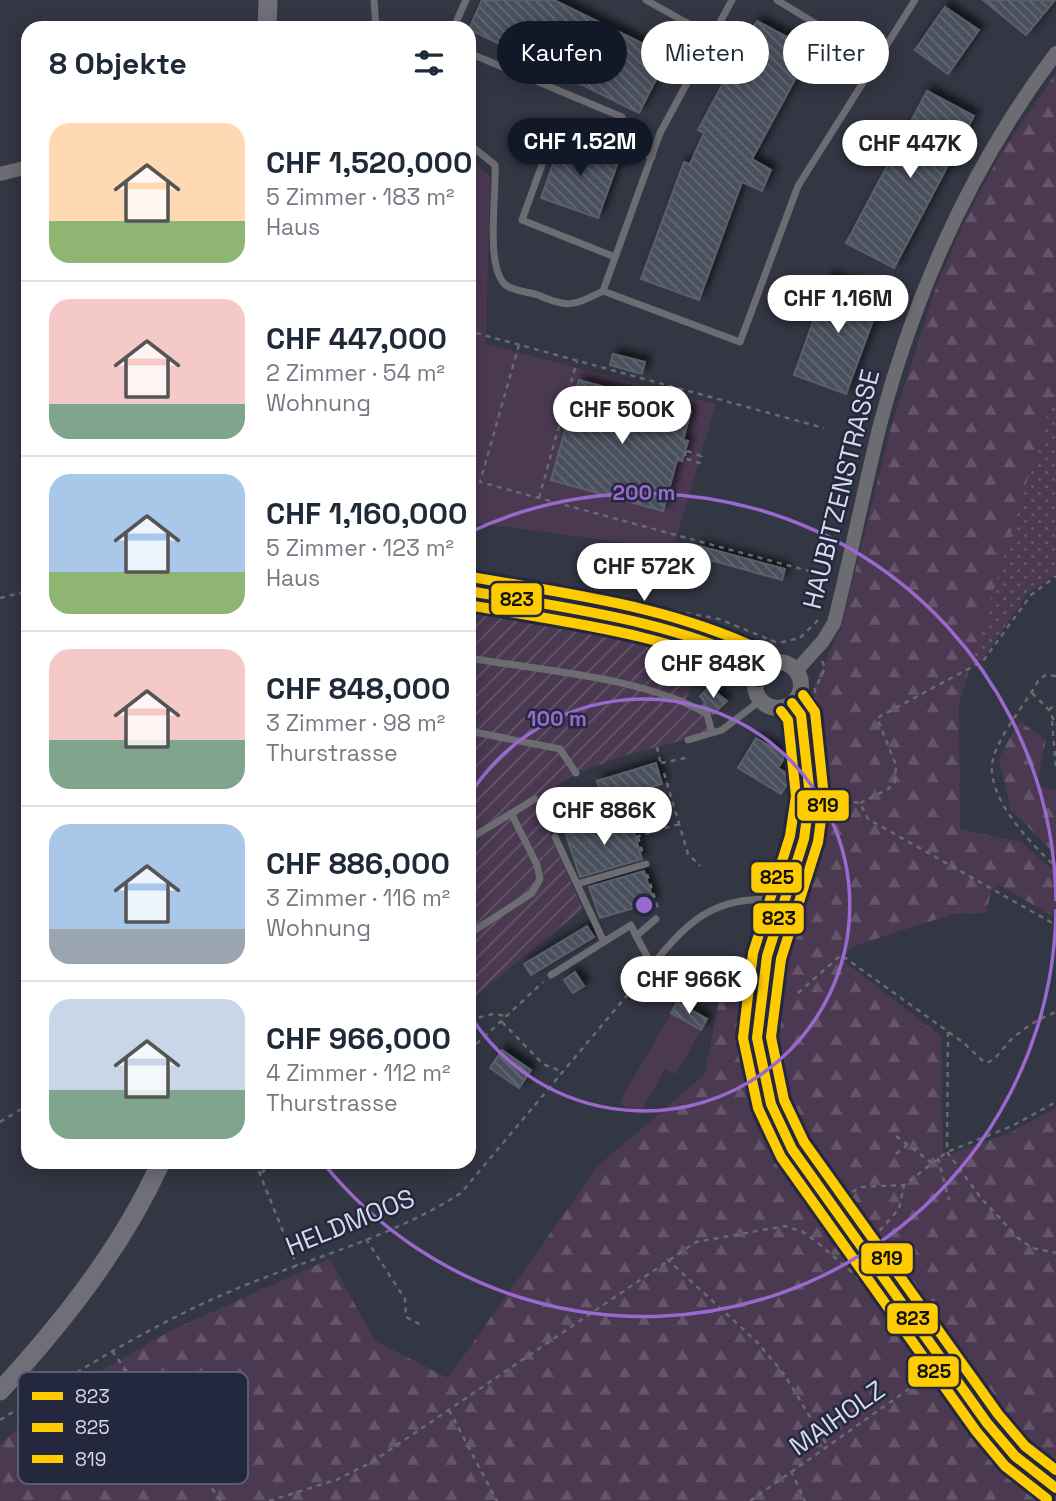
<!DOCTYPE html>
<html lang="de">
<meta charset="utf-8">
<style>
:root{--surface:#fff;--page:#f2f2f3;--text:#1f2937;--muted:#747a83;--line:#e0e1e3;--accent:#111827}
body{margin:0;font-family:"Space Grotesk",sans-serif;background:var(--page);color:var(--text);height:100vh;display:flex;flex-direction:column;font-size:26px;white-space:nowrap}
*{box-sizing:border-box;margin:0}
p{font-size:23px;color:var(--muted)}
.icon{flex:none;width:38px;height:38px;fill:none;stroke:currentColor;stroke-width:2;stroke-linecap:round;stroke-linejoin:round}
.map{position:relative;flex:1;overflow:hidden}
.sheet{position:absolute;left:21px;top:21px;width:455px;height:1148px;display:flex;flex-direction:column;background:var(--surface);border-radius:21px;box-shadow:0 4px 18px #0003}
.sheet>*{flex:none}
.hud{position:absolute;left:497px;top:21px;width:453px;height:63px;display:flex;gap:14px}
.price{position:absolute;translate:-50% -60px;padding:0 16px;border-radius:24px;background:#fff;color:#222;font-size:23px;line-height:46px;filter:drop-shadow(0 2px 4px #0008)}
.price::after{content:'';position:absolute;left:50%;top:42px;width:21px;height:16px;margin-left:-10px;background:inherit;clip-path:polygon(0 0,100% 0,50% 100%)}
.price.on{background:var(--accent);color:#fff}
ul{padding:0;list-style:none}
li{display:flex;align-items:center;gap:21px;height:175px;padding:0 28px}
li+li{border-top:2px solid var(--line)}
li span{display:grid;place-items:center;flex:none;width:196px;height:140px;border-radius:21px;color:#555}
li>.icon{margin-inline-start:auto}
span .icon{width:84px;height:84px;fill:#fffc;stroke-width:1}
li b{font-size:30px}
h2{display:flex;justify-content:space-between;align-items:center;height:84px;padding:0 28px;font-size:30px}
.pill{padding:0 24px;border-radius:32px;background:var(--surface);box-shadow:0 4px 18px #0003;font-size:24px;line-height:63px}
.pill.on{background:var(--accent);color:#fff}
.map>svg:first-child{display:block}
.grass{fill:url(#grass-dots)}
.forest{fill:url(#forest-firs)}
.garden{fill:url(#garden-furrows)}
.pitch{fill:#4b3952}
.building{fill:url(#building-back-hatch);stroke:#5a6069;stroke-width:2;filter:url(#shadow)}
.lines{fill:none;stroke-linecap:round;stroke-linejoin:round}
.path{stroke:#696970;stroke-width:2.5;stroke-dasharray:5 5;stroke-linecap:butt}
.service{stroke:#6d6c73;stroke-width:7}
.minor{stroke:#6d6c73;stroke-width:14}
.tertiary{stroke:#6d6c73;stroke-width:16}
.secondary{stroke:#6f6e79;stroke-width:19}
.bus-1-casing{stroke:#24283e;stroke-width:16}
.bus-2-casing{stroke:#24283e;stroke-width:16}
.bus-3-casing{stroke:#24283e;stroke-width:16}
.bus-1{stroke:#fc0;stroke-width:10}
.bus-2{stroke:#fc0;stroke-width:10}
.bus-3{stroke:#fc0;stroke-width:10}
.ring{fill:none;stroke:#9a69cd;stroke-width:3.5}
.labels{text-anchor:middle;stroke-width:5;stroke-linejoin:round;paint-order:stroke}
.street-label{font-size:26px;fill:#d5d9e8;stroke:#24283e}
.key{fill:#24283e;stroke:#595d71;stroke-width:2}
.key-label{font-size:19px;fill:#d5d9e8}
.centre{fill:#9a69cd;stroke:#24283e;stroke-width:3.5}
.ring-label{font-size:21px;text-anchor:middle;font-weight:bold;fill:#9a69cd;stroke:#24283e;stroke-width:5;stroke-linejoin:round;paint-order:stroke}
.line-badge{stroke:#24283e;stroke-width:2.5}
.pale-badge-label{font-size:19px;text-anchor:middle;font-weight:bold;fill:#111}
</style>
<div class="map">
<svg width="1056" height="1501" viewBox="0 0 1056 1501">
<defs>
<pattern id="grass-dots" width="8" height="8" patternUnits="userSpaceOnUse" patternTransform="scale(1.75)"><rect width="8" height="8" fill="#4b3952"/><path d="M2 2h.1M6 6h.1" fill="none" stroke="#64556b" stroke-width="1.8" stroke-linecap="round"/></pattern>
<pattern id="forest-firs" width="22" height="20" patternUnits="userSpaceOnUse" patternTransform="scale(1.75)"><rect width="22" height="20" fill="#4b3952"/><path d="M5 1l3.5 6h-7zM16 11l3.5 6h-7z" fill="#64556b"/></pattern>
<pattern id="garden-furrows" width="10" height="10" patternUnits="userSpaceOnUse" patternTransform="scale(1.75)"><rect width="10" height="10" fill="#4b3952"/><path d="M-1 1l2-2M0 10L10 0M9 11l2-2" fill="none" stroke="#64556b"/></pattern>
<pattern id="building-back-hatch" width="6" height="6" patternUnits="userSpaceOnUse" patternTransform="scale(1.75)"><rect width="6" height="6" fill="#4a505c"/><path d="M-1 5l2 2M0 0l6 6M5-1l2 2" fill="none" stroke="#636973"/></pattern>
<filter id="shadow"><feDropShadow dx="5.5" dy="-5.5" stdDeviation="3.5" flood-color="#0009"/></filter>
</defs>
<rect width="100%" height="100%" fill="#333643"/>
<path class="grass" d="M1056,387V574L1027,594L983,659L970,666Z"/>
<path class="forest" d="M1056,73V387L959,703L960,829L1022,842L1056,874V918L997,884L990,896L986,913L953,914L854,946L841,959L941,1036L943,1157L1012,1132L1056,1108V1501H0V1445L46,1402L172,1330L330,1259L375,1341L448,1378L598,1166L705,1074L721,989L738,980L756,1035L763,978L804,839L801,715L841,627L892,424L936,287L965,220L1001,153Z
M1019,721L1046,740L1037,786L1056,790V855L1011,810L999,758Z"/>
<path class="garden" d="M469,604L659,639L706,653L685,701L707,714L712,733L626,755L577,773L534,799L583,909L469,1001Z"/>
<path class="pitch" d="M469,158L490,176L486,344L716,404L673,549L469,522Z
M671,1013L701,1030L676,1074L665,1069L639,1115L619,1103Z"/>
<path class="building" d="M482,0H554L668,56L639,113L469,29Z
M983,0H1055L1026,35Z
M945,7L979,30L948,74L915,50Z
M757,21L811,50L752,159L771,170L762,191L742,182L699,300L641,279L684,162L690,164L704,133L698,130L736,59L747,65L755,50L744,44Z
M927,91L974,116L894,268L846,243Z
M562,139L619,159L598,218L541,198Z
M829,277L882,296L846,394L794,375Z
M613,354L645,362L642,374L610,365Z
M579,380L691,411L683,440L688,441L682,461L677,460L663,511L551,480Z
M699,546L785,569L782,580L696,556Z
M709,687L727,701L713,714L703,705L705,702L700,696Z
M756,738L786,755L778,768L792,776L781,794L738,768Z
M656,763L662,784L602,801L597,781Z
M629,816L642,859L580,877L566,835Z
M644,871L654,902L600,918L589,887Z
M587,926L594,937L531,975L524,964Z
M575,972L584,986L573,993L564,980Z
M677,1002L707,1019L701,1030L671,1013Z
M502,1050L531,1070L519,1088L490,1068Z"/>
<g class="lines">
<path class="path" d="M476,333L824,428
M519,345L480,482L831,577
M686,451L684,458L700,463L702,456
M687,451L701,456
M539,498L577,361
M469,573L545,587
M0,598L28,591
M637,604L719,619L778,643L800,638L819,619
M761,645L771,640
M822,661L825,668L815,689V699L823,769
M1056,676L1046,675L1039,679C1027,703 999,734 993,759C984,796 1031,844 1056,867
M1032,693L1049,710L1056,725
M1049,710L1056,704
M1052,721L1056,767
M657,747L661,765
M661,763L690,757
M664,773L688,854L700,866
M824,799L860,803L868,819L1056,925
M860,803L888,789L895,782L896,765L877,718L983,661L1031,595L1056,576
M636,837L679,824
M638,837L643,854
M814,859L818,846
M647,874L659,911
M798,993L841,955L964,1043L985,1063C997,1061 1003,1046 1013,1038C1026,1027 1039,1018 1056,1012
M469,1020L493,1014L507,1016
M502,1022L543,1064L563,1072
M948,1032L947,1152L981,1198L1018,1238L1032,1248L1056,1253
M469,1051L543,982
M0,1122L28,1105
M896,1136L932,1163
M896,1154L907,1145
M938,1158L949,1200
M255,1162L297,1266
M261,1173L275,1162
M843,1196L862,1187L904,1185
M873,1238L899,1209L904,1185L947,1152L1012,1126L1056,1102
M366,1239L405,1299L406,1317L421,1325
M667,1259L757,1342L784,1374L827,1445
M112,1351L221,1501
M449,1410L497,1501
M0,1420C72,1375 144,1329 222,1295C301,1260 388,1240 461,1193L634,987
M791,1471L805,1501
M269,1501L336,1480L372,1462L696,1242L785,1226L803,1232L818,1243L860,1279H866
M750,1501L933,1372"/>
<path class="service" d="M374,0L376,28
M646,0L712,37
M732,0L660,133L603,291L740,342L798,186L915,0
M777,0L875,60
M458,28L457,20L466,0
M469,53L622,117
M469,144L495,165C497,193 484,270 507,286C515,291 529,292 538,295C569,309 574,305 603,291
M615,257L522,220L557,123L652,157
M469,658C543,671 644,677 707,714L712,733
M469,731L560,749L576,773
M688,740L722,730L761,700
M555,837L604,942
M469,839L535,799
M577,884L646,864
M469,934L532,893L540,879L537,865L511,813
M652,965L636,936L656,919
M551,975L631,925L636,936
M640,980C685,925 707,894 784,900"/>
<path class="minor" d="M0,174L28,167
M796,671L823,641L834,623C851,556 864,488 881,421C917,287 973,163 1056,53"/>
<path class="tertiary" d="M469,591C569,610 675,615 765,667
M755 685a23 23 0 1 1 46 0a23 23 0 1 1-46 0Z
M792,703L801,715L810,796L804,839L767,956L757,1038L771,1104L792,1149L987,1423L1015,1456L1056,1488"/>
<path class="secondary" d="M267,28L268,0
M0,1391C63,1322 122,1248 161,1162"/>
<defs>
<path id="bus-1" d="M469,591C571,609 671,620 765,667
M792,703L801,715L810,796L804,839L767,956L757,1038L771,1104L792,1149L987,1423L1015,1456L1056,1488"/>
<path id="bus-2" d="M469,605C569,623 667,633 759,679
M781,711L788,720L796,796L790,836L753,953L743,1038L758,1108L781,1157L976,1431L1005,1466L1047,1499"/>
<path id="bus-3" d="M471,577C575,595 676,607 771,655
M803,695L815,712L824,797L818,842L781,959L771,1037L784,1100L804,1142L998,1414L1025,1446L1056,1470"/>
</defs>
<use href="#bus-1" class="bus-1-casing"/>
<use href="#bus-2" class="bus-2-casing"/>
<use href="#bus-3" class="bus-3-casing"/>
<use href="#bus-1" class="bus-1"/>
<use href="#bus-2" class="bus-2"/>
<use href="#bus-3" class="bus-3"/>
</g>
<g class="ring">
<path d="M469 796A206 206 0 1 1 469 1014"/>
<path d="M1056 909A412 412 0 0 1 324 1164M470 532A412 412 0 0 1 1056 901"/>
</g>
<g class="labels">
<g class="street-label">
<text transform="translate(841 489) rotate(-76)" y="9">HAUBITZENSTRASSE</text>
<text transform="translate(350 1222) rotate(-22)" y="9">HELDMOOS</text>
<text transform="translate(837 1418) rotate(-35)" y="9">MAIHOLZ</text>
</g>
</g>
<rect x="18" y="1372" width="230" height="112" rx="10" class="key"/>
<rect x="32" y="1392" width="31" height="8" fill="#fc0"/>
<rect x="32" y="1423" width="31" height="9" fill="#fc0"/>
<rect x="32" y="1455" width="31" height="8" fill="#fc0"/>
<g class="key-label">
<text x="75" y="1403">823</text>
<text x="75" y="1434">825</text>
<text x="75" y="1466">819</text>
</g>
<circle cx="644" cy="905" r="10" class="centre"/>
<g class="ring-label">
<text x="644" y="500">200 m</text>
<text x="557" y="726">100 m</text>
</g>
<g class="line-badge">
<rect x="490" y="582" width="53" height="34" rx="7" fill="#fc0"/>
<rect x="796" y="789" width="54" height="33" rx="7" fill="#fc0"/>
<rect x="750" y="861" width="53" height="33" rx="7" fill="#fc0"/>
<rect x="752" y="902" width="53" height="33" rx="7" fill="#fc0"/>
<rect x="860" y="1242" width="54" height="33" rx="7" fill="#fc0"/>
<rect x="886" y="1302" width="53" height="33" rx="7" fill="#fc0"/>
<rect x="907" y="1355" width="53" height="33" rx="7" fill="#fc0"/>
</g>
<g class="pale-badge-label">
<text x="517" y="606">823</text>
<text x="823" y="812">819</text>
<text x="777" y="884">825</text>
<text x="779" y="925">823</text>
<text x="887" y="1265">819</text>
<text x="913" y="1325">823</text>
<text x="934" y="1378">825</text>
</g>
</svg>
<b class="price on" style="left:580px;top:178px">CHF 1.52M</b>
<b class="price" style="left:910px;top:180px">CHF 447K</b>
<b class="price" style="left:838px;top:335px">CHF 1.16M</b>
<b class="price" style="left:622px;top:446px">CHF 500K</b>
<b class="price" style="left:644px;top:603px">CHF 572K</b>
<b class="price" style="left:713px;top:700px">CHF 848K</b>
<b class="price" style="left:604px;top:847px">CHF 886K</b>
<b class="price" style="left:689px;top:1016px">CHF 966K</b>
<div class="hud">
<a class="pill on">Kaufen</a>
<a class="pill">Mieten</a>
<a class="pill">Filter</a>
</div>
<section class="sheet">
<h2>8 Objekte<svg class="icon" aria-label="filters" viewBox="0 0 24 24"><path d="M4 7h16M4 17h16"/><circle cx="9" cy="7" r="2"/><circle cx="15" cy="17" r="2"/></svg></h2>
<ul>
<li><span style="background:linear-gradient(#ffd9b3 70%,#8fb573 0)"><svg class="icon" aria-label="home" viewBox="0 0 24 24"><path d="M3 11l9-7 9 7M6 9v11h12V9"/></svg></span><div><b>CHF 1,520,000</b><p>5 Zimmer · 183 m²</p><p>Haus</p></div></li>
<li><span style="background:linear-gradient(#f6c9c9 75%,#7fa58c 0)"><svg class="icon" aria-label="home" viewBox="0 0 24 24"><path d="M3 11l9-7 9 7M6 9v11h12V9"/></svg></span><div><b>CHF 447,000</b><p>2 Zimmer · 54 m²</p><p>Wohnung</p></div></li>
<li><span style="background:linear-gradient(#a9c7e8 70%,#8fb573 0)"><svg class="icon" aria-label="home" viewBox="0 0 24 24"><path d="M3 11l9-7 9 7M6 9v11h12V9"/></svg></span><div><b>CHF 1,160,000</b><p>5 Zimmer · 123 m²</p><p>Haus</p></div></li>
<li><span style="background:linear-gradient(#f6c9c9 65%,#7fa58c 0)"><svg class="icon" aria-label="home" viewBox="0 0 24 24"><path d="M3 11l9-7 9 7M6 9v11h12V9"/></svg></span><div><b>CHF 848,000</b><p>3 Zimmer · 98 m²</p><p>Thurstrasse</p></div></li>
<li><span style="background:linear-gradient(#a9c7e8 75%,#9aa5b1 0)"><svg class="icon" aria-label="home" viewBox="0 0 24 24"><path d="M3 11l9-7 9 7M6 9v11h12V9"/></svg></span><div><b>CHF 886,000</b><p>3 Zimmer · 116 m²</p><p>Wohnung</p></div></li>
<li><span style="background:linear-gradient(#c9d6e8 65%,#7fa58c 0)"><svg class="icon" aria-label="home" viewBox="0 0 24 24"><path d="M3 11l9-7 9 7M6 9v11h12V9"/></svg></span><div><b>CHF 966,000</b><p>4 Zimmer · 112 m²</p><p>Thurstrasse</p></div></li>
</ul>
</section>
</div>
